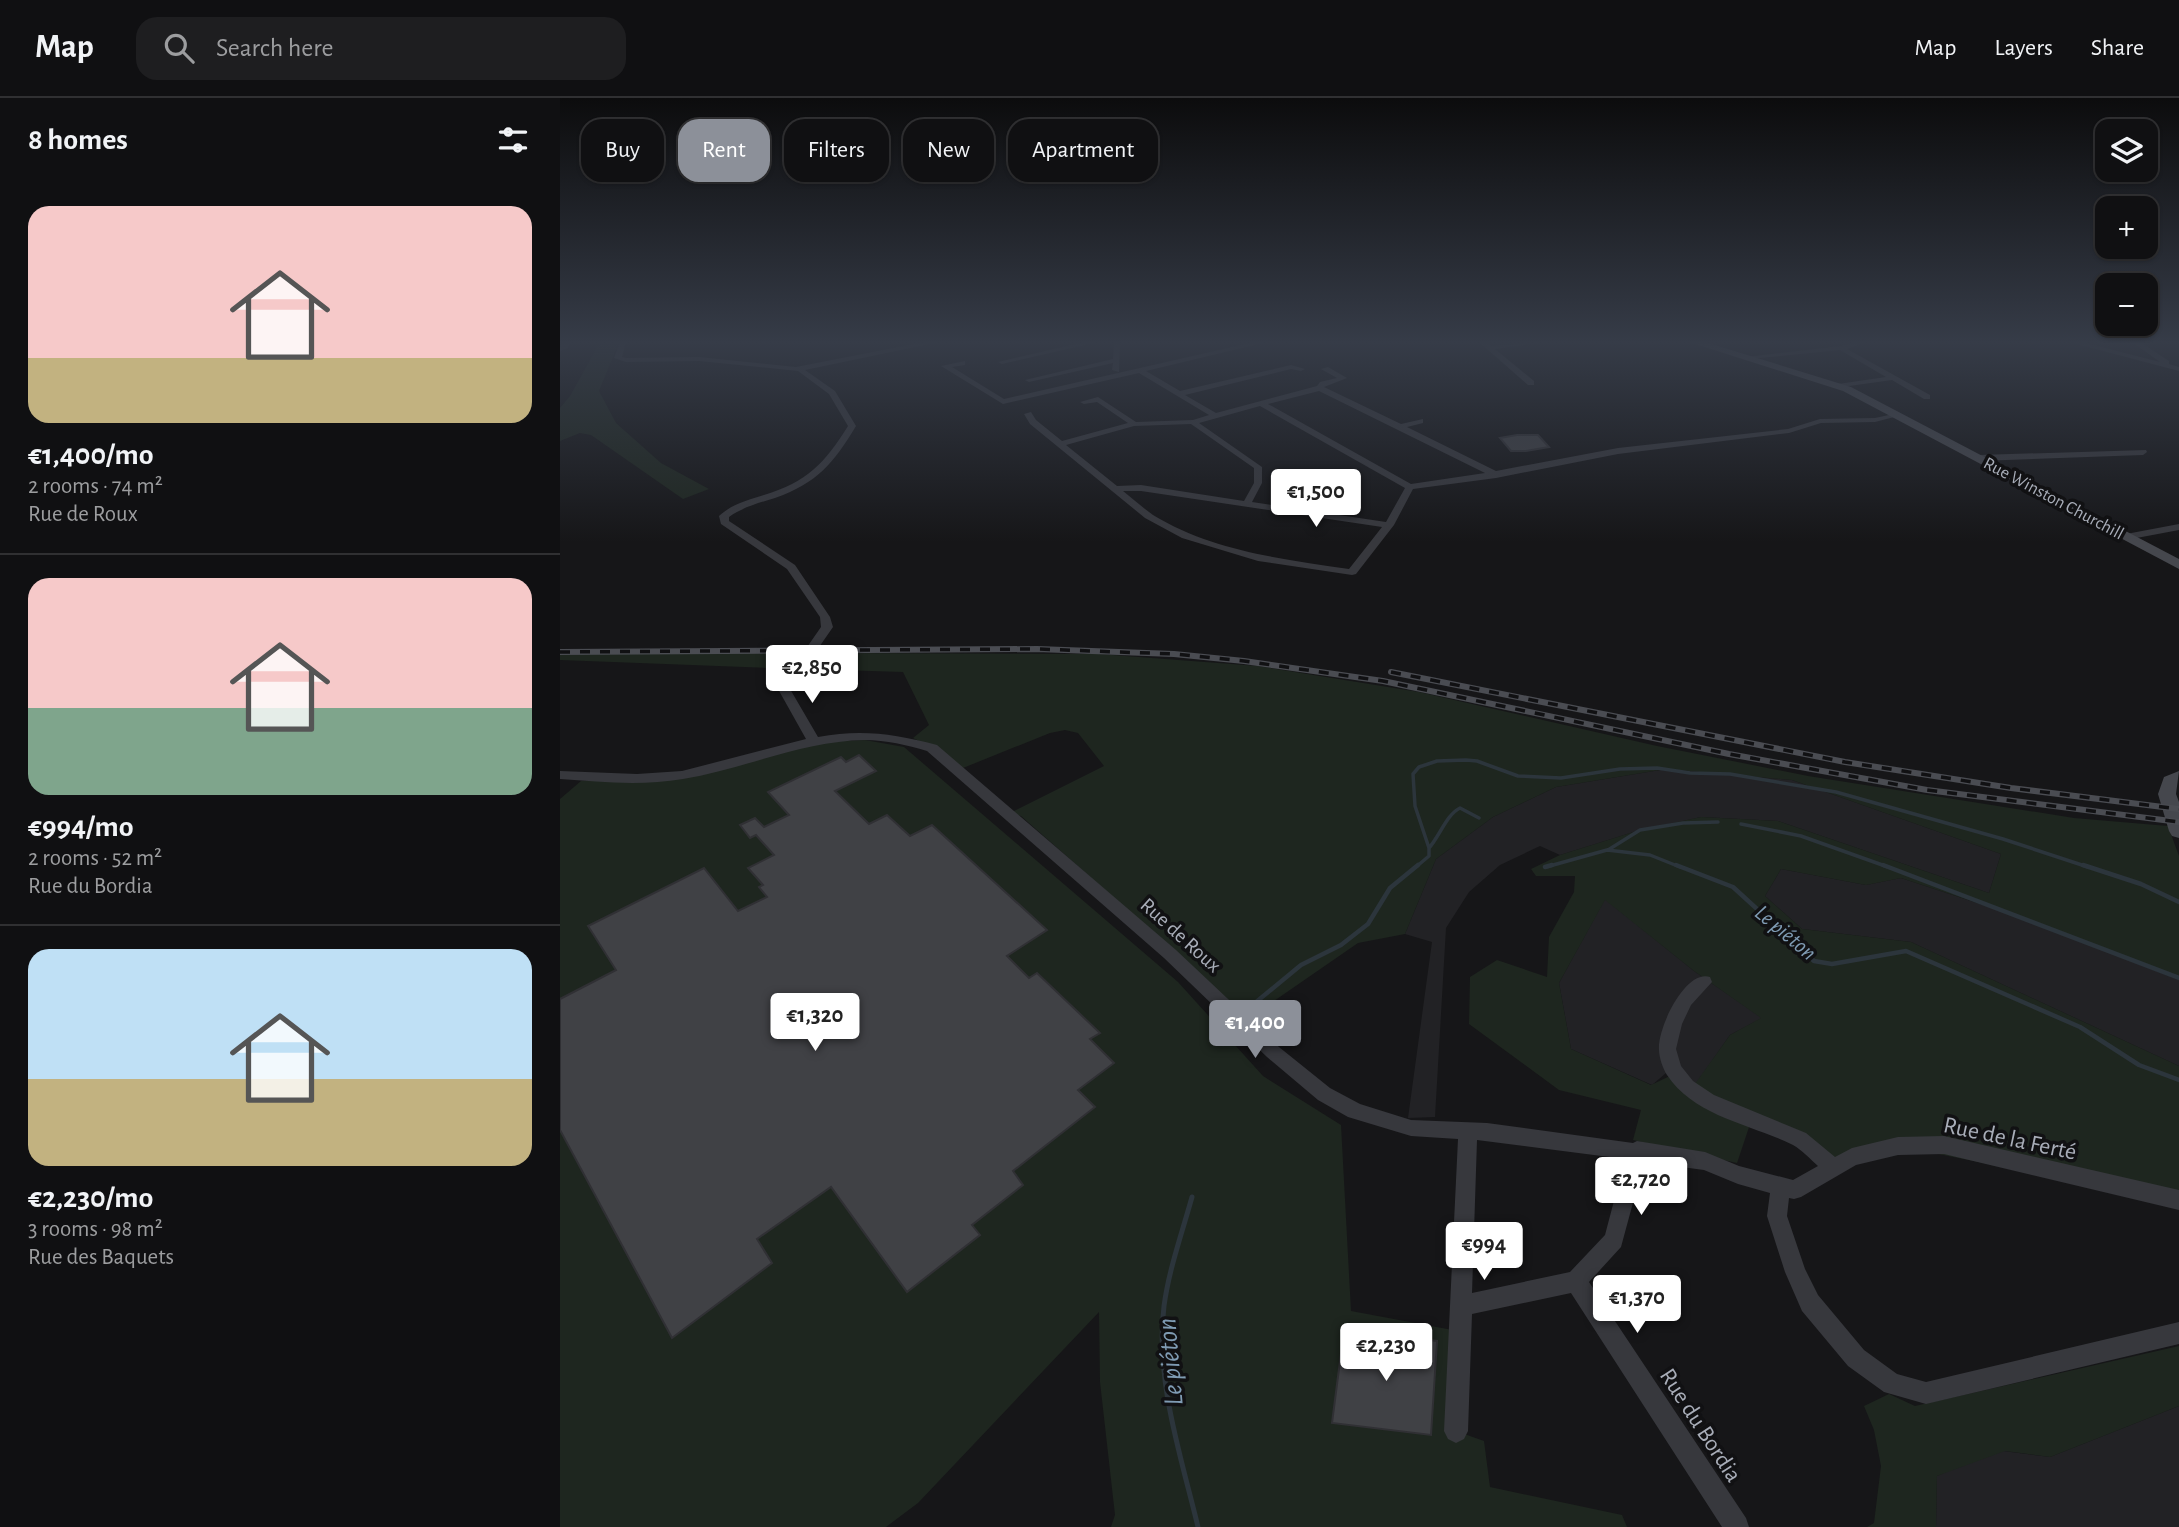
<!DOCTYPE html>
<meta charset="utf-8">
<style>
:root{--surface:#101012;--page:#1e1e20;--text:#f1f3f6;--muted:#9c9d9f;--line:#303032;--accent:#8c9099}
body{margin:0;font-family:"Alegreya Sans",sans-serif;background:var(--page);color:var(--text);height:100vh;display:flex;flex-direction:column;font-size:26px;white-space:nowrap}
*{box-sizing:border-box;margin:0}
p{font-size:23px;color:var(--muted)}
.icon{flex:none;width:38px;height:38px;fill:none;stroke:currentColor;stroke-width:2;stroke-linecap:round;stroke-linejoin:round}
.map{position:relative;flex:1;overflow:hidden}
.drawer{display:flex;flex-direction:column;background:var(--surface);width:560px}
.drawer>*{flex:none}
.guide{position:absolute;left:21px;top:21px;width:665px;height:63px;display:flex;gap:14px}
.tools{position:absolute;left:1535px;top:21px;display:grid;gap:14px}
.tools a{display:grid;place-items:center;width:63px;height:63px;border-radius:14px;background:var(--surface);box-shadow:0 2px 5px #0004,0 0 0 2px var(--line);font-size:35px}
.price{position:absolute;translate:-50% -60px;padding:0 16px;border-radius:7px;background:#fff;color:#222;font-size:23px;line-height:46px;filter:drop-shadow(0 2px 4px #0008)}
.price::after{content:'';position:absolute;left:50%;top:42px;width:21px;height:16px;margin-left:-10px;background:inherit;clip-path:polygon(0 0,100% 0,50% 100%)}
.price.current{background:var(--accent);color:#fff}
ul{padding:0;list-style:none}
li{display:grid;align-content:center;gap:14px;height:371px;padding:0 28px}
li+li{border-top:2px solid var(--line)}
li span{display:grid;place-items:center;height:217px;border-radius:21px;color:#555}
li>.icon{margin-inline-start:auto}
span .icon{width:126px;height:126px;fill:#fffc;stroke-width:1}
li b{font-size:30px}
h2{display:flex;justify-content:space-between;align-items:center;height:84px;padding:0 28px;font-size:30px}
.tag{padding:0 24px;border-radius:21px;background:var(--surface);box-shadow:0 2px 5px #0004,0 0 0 2px var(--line);font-size:24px;line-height:63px}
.tag.current{background:var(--accent);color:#fff}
header{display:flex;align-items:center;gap:42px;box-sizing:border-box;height:98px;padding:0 35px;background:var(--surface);border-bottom:2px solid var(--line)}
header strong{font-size:33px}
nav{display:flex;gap:38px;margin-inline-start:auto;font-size:24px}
.search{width:490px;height:63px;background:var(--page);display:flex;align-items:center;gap:18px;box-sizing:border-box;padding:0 24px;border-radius:21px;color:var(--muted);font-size:26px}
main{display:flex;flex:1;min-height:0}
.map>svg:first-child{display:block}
.built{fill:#222225}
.green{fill:#1e261f;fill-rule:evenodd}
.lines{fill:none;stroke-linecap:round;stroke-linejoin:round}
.stream-far2{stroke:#2c353c;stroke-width:3.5}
.stream-far1{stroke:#2c353c;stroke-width:4.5}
.stream{stroke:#2c353c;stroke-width:5}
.building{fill:#404145;stroke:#303034;stroke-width:2}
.street{fill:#37383d;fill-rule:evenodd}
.secondary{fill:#45474d;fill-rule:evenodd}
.rail-casing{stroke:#4a4c52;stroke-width:6}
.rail{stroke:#111113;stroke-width:3.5;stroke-dasharray:10;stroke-linecap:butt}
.labels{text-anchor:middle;stroke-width:7;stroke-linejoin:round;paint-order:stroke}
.far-street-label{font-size:18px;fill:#a8adb8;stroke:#111113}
.street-label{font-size:21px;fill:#a8adb8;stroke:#111113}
.water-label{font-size:23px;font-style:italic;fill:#7f9bb3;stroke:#111113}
.near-street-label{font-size:24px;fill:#a8adb8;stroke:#111113}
.near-water-label{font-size:28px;font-style:italic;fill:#7f9bb3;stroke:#111113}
</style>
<header>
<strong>Map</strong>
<div class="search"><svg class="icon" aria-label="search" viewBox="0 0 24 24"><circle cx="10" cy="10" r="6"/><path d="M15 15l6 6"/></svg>Search here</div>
<nav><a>Map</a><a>Layers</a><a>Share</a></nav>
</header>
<main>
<section class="drawer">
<h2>8 homes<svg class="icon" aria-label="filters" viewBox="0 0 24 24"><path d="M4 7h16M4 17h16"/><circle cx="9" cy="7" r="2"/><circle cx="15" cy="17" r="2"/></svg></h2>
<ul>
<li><span style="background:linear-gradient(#f6c9c9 70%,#c2b280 0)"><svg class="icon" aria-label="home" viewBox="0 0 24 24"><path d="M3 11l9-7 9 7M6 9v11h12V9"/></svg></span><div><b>€1,400/mo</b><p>2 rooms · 74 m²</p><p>Rue de Roux</p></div></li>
<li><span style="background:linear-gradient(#f6c9c9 60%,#7fa58c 0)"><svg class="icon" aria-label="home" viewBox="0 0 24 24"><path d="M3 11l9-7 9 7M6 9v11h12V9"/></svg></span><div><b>€994/mo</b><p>2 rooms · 52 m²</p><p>Rue du Bordia</p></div></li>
<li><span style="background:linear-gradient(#bfe0f5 60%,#c2b280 0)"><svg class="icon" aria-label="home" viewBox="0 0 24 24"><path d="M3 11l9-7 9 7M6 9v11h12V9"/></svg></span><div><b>€2,230/mo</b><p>3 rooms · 98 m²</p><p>Rue des Baquets</p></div></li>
</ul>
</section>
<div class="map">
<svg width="1619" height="1429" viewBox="0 0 1619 1429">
<rect width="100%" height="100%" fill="#161618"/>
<path class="built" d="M1106,671L1232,682L1441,756L1429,795L1218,723L1141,719L1074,734L1000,757L980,748L940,767L909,794L886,830L875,1019L848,1020L872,844L845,836L876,761L933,719L996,689Z
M1221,771L1306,787L1341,780L1460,819L1619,882V968L1351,844L1242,831L1205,798Z
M1045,801L1134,873L1202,920L1170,937L1135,987L1106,975L1092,987L1011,951L999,885Z
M1619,1308V1429H1376L1377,1378L1436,1352L1490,1359Z"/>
<path class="green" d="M40,244H59L39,293L56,325L101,365L149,391L123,401L31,337L20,335L0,343V310L10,298Z
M0,552L249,556L237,571L0,562Z
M257,555L539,556L698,568L859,594L1097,648L1248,678L1514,720L1608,728L1619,758V882L1460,819L1341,780L1306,787L1221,771L1205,798L1242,831L1351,844L1619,968V1104L1338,1048L1272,1069L1240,1042L1191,1023L1177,1065L1073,1042L1081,1012L999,992L909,926L910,879L937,862L987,879L989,839L1014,794L1015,778H976L971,771L1000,757L1080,732L1141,719L1218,723L1429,795L1441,756L1232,682L1106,671L996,689L933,719L876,761L845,836L798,845L682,925L595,836L461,718L450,715L544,668L518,635L505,632L490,635L398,672L372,650L353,640L369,627L343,574L246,571ZM1045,802L1134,873L1201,920L1170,937L1132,990L1112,977L1091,987L1011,951L999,885Z
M305,642L344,649L618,884L703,978L781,1027L791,1213L898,1233L896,1333L924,1343L930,1389L1062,1417L1067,1429H551L555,1417L540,1284L539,1214L358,1405L326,1429H0V701L21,683L112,682L260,644Z
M1619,1248V1308L1490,1359L1445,1353L1377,1378L1376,1429H1307L1314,1425L1321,1368L1314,1332L1304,1308L1329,1296L1355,1308Z"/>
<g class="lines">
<path class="stream-far2" d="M1181,726L1241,738L1328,769
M869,750L855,708L853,676L859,669L877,663L906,662L917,663L958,678L1001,680L1060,671L1097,670L1130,675L1170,676L1276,694L1443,741L1528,769
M1048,752L1080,732L1123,725L1158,724
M856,769L869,758V750C879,739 887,716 900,710L919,720
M986,769L1047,752L1090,757L1120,769"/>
<path class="stream-far1" d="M1116,767L1173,789L1254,863L1272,866L1346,853L1520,929L1579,967L1619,982
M1323,767L1619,880
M1523,767L1581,786L1619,804
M985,769L992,767
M684,914L741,867L781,847L808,826L830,790L858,767
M663,946L670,930"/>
<path class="stream" d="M632,1099C622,1135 609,1171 604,1208C595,1282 621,1358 638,1429"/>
</g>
<path class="building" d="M957,337H978L989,349L966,353H951L940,340Z
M299,657L316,673L275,693L309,726L327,717L350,738L372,727L487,832L447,858L469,880L477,875L540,935L530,941L554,965L518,992L535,1009L453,1073L463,1087L412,1127L420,1137L347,1194L271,1089L197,1141L212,1165L112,1240L0,1032V901L56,872L28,828L144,770L178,813L207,799L199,789L203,787L188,770L214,757L196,737L190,740L180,727L195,720L204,729L229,717L208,694L281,659L286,664Z
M784,1232L877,1243L871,1337L772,1325Z"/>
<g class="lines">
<path class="street" d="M4,244H11L8,250L0,253V249Z
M60,244H66L62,259L66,260L139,259L236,269L364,244H379L245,272L275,293L296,328C273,366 257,385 215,400C199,405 183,409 169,419V423L235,467L270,519L273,529L230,591L258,639C302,631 334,636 377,647L616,852L719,949L770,990L800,1006L851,1022L927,1025L1073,1045L1077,1043L1145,1054L1179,1068L1233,1082L1258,1068C1250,1061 1242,1052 1233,1047C1191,1026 1135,1019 1107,977C1103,971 1099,959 1099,952C1097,931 1125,871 1150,879L1152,884L1131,907L1122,926L1116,951L1121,968L1133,983L1154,997L1246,1035L1275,1059L1292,1050L1338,1039L1384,1038L1619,1092V1112L1384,1056L1338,1057L1296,1067L1241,1099L1234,1101L1229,1100L1227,1118L1245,1171L1258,1197L1304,1252L1337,1276L1366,1284L1619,1224V1246L1366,1306L1324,1294L1288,1268L1242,1213L1225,1174L1207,1118L1210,1095L1178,1086L1144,1072L1084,1064L1061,1149L1029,1184L1186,1420L1189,1429H1162L1011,1195L912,1216L908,1333L904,1341L896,1345L888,1341L884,1333L898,1041L851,1038L788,1019L758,1002L707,959L604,860L367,653C347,647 326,642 305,642C242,643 184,671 123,681C82,688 40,684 0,681V673L77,676L122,673L246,641L218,591L261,529L260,519L227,471L161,426L159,418C172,406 188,402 204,397C247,384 265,365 288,328L269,296L238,273L139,263L66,264L54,260ZM917,1042L1065,1061L1045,1137L1010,1174L912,1195Z
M524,244H538L442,266L438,264Z
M554,244H560L559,274L552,272L553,265L469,284L465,282L553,261Z
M694,244H707L586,273L620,293L731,267L745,271L741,273L731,271L625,297L656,315L757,288L760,284L777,280L761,271L768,269L787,280L764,289L841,326L863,321V325L847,329L936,373L1058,350L1228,331L1260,321L1315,320L1338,315L1342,317L1315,324L1261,325L1229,335L1058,356L936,380L853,391L834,427L796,476L792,477L698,463L622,440L585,420L470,326L464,316L471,314L476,322L502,343L568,325L537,304L524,306L520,304L538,299L576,324L633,322L649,317L579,275L443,306L381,268L405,263V267L392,269L444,301ZM759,293L925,375L851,386L708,306ZM700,308L845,390L826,424L692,404L702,385V369L639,325ZM631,326L694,370V385L684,403L581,387L557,388L506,347L574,328ZM563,393H581L822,429L789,471C722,461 652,453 593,417C583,410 573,401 563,393Z
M919,244H927L931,248L986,244L935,251L974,283V287H968Z
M1294,244H1306L1287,251L1370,297V301H1364L1332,282L1275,290V286H1278L1326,279L1280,252L1189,261L1186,259L1281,248Z
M1509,244H1522L1600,264L1572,244H1580L1609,263V266L1619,269V273Z
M1586,352L1587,354L1583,357L1419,363L1415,360L1419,357Z
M1619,426V432L1566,442L1561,439L1566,436Z"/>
<path class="secondary" d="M1129,244H1145L1291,289L1619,461V471L1283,293Z
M1619,673L1616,696L1619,704V740L1612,738L1609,733L1598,696L1604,679Z"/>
<defs>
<path id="rail" d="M0,554L477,551L614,556L684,563L823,583L1169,656L1367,692L1619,724
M831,574L1285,664L1451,690L1619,711"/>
</defs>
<use href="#rail" class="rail-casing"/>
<use href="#rail" class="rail"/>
</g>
<linearGradient id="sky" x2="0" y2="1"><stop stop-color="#0c0c0d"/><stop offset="0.55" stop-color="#363c48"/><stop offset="1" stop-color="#363c48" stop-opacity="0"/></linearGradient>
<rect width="1619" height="444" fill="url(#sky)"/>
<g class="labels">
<g class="far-street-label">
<text transform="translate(1494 400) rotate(28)" y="6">Rue Winston Churchill</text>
</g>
<g class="street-label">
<text transform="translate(621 837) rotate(42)" y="7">Rue de Roux</text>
</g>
<g class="water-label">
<text transform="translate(1226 834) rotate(40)" y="8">Le piéton</text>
</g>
<g class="near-street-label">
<text transform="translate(1450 1040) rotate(12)" y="8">Rue de la Ferté</text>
<text transform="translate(1141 1327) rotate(57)" y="8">Rue du Bordia</text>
</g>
<g class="near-water-label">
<text transform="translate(609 1264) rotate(-95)" y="10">Le piéton</text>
</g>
</g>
</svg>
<div class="tools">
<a><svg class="icon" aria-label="layers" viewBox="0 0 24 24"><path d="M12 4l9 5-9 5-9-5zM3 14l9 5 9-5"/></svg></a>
<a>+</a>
<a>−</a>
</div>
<b class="price" style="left:756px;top:431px">€1,500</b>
<b class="price" style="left:252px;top:607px">€2,850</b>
<b class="price" style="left:255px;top:955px">€1,320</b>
<b class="price current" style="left:695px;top:962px">€1,400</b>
<b class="price" style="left:1081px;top:1119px">€2,720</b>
<b class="price" style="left:924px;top:1184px">€994</b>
<b class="price" style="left:1077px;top:1237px">€1,370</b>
<b class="price" style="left:826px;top:1285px">€2,230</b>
<div class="guide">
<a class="tag">Buy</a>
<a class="tag current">Rent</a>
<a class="tag">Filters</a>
<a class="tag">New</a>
<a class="tag">Apartment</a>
</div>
</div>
</main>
